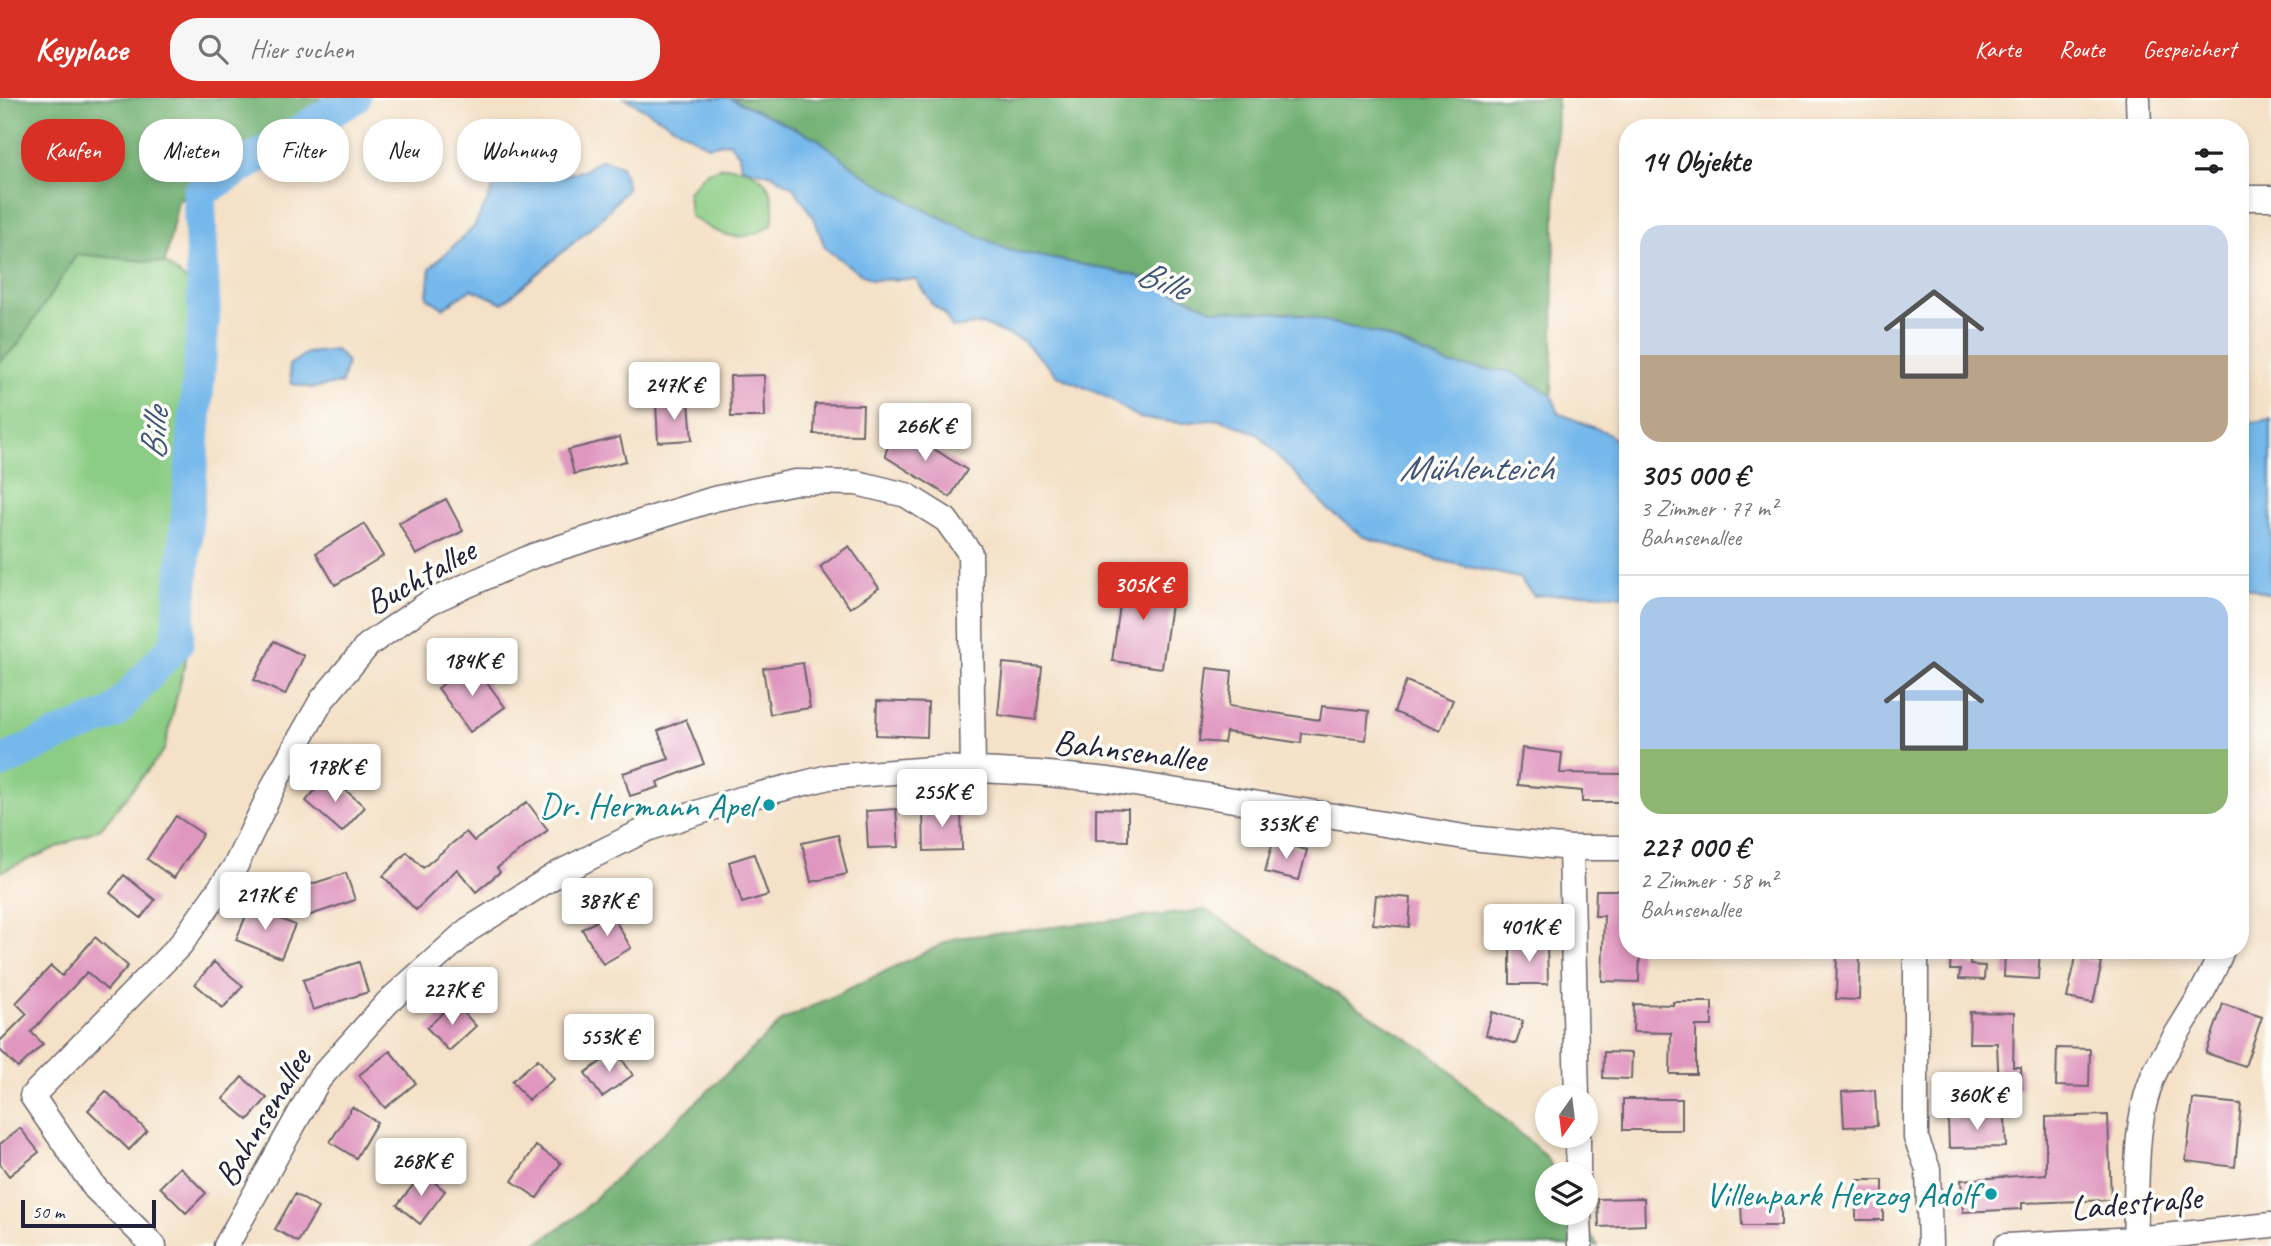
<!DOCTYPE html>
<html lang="de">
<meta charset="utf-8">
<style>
:root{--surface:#fff;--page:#f6f6f6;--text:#202124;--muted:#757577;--line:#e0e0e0;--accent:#d93025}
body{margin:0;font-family:Caveat,sans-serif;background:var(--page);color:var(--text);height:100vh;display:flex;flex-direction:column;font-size:26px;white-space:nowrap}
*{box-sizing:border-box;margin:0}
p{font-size:23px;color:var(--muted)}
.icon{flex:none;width:38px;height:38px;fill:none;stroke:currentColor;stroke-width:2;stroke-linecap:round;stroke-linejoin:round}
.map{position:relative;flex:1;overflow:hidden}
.panel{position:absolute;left:1619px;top:21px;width:630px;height:840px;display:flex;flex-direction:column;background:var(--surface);border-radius:28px;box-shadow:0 4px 10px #0003}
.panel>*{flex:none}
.guide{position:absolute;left:21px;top:21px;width:665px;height:63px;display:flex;gap:14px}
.needle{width:46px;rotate:194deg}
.fabs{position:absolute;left:1535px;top:987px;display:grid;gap:14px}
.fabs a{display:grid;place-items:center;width:63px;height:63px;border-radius:50%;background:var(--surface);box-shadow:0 4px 10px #0003;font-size:35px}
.scale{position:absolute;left:21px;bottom:18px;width:135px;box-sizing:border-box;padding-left:7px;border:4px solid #22223b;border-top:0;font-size:19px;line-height:24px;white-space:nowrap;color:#22223b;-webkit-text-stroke:5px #fdfcf7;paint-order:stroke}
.price{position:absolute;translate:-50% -60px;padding:0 16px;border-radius:7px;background:#fff;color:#222;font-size:23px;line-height:46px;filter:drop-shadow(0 2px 4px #0008)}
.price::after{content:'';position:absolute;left:50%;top:42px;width:21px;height:16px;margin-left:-10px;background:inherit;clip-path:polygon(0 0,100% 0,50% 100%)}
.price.selected{background:var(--accent);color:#fff}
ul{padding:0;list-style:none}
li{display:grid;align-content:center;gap:14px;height:371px;padding:0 21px}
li+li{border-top:2px solid var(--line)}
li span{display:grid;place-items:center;height:217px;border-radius:21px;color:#555}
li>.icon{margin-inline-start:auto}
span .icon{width:126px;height:126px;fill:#fffc;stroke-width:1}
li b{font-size:30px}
h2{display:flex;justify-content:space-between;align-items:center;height:84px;padding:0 21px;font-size:30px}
.chip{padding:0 24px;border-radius:28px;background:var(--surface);box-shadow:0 4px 10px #0003;font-size:24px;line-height:63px}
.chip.selected{background:var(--accent);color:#fff}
header{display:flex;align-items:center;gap:42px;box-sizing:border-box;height:98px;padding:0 35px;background:var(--accent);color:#fff}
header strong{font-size:33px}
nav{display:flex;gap:38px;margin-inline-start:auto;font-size:24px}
.search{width:490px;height:63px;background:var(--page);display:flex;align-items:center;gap:18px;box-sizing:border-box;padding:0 24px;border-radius:28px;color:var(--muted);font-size:26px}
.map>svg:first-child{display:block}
.green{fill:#8ccd85;stroke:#577860;stroke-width:2}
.forest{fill:#71b072;stroke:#4a6956;stroke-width:2}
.water{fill:#75b8eb;stroke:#4c6d93;stroke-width:2}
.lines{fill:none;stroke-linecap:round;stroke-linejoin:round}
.river{stroke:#75b8eb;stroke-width:33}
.building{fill:#e097bf}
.minor-casing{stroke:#6c656c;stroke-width:27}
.minor{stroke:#fff;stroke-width:24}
.culture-dot{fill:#0f9aa8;stroke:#fdfcf7;stroke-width:2.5}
.labels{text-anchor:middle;stroke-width:7;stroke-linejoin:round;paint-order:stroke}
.street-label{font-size:35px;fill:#22223b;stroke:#fdfcf7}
.culture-label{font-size:35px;fill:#0d838f;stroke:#fdfcf7;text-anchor:end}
.water-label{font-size:37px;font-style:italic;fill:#3f5679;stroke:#fdfcf7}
</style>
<header>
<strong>Keyplace</strong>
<div class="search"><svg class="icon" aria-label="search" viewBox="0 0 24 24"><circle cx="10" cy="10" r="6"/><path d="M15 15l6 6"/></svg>Hier suchen</div>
<nav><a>Karte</a><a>Route</a><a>Gespeichert</a></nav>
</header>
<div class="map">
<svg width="2271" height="1148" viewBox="0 0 2271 1148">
<rect width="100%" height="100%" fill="#fdfcf7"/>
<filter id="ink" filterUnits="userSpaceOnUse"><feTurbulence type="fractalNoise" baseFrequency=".0143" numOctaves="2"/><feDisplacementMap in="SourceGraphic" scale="14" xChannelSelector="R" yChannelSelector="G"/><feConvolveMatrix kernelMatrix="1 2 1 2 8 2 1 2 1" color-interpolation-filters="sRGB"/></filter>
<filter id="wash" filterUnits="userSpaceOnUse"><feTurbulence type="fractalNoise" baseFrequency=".00686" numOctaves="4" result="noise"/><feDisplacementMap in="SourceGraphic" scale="28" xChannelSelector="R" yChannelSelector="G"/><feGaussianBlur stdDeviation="1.57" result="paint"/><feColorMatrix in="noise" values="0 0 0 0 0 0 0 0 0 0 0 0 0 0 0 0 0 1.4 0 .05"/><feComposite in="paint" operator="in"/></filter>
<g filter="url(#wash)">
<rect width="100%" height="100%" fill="#f4e1c7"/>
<path class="green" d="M723,69C762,68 778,90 772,127C739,148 721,138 690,118L688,94L705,75Z
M77,156L165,165L218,208L187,556L164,652L101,730L0,774V263L17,248Z"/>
<path class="forest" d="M0,0H324L205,79L178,103L165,165L77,156L17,248L0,263Z
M730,0H1557L1552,297L1512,274L1451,267L1382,237L1292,215L1214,212L1135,177L1008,152L921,110L861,75L818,41Z
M1206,812L1430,955L1545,1058L1556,1076H1547V1115H1578L1598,1148H533L574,1120L783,922L955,840Z"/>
<path class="water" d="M625,0H730L818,41L861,75L921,110L1008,152L1135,177L1214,212L1292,215L1382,237L1451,267L1512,274L1552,297L1558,315L1608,335L1627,353V498L1589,495L1534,498L1519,480L1438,462L1362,438L1329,412L1257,335L1219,321L1181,325L1140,320L1100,296L1058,278L1023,243L982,226L952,230L944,215L932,206L916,181L872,182L853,171L825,150L815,122L794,90L773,77L741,69L739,56L729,44L708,48Z
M601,61L621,68L628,90L600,122L503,205L472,191L443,210L427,199L430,170L474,129L500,77L540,71L562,77L583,73Z
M336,252L347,264L342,285L312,290L292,286L289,267L307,255Z
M2271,321V497L2240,486V326Z"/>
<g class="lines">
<path class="river" d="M0,665L54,639L114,615L177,545L204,212L199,95L354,0"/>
</g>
<g id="blocks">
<path class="building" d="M764,277L765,319H731L730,278Z
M689,303L692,342L658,344L656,305Z
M815,306L863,307L862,337L814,336Z
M901,330L967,372L950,399L886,359V353Z
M620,339L626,363L574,376L568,352Z
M446,401L463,433L416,457L399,425Z
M364,426L383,458L335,487L316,455Z
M849,448L879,490L850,510L820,469Z
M1124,479L1174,485L1162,570L1112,563Z
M274,543L304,558L285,597L254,582Z
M473,565L505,609L470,634L438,590Z
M803,565L810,610L770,616L763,570Z
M1003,565L1042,569L1036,622L998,617Z
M1207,570L1232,573L1229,608L1320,622L1322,608L1369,613L1366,642L1302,635L1301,645L1226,634L1224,645L1199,643Z
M1406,583L1453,602L1440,633L1394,614Z
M877,603L928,605L927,639L876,637Z
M686,621L704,666L657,684L659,689L630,698L623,675L669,661L658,633Z
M1522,650L1562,655L1560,675L1624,676L1623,704H1582V693L1518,687Z
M328,677L365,709L342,734L306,703Z
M527,704L548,732L497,770L500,774L476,794L457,771L416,812L383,778L407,754L423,770L466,734L474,743Z
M961,709L962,752L924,753L923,710Z
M1096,710L1128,711V743L1096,742Z
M896,711L899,749L868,750L866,713Z
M176,718L203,736L174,780L147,761Z
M838,737L847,776L811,784L802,745Z
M1273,743L1307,752L1299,782L1265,774Z
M754,756L768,797L742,805L729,764Z
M346,775L355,802L308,818L299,790Z
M124,777L155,802L141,820L110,795Z
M1596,792H1628V852H1640L1639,884L1602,883L1604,818H1595Z
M1376,797L1411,800L1409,829L1373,826Z
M250,808L295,827L281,860L236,842Z
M611,815L631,850L603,866L582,831Z
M95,839L128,868L107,892L87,874L31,934L43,946L18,970L0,952V943L27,916L16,905L51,868L62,878Z
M1547,845L1548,886H1510V846Z
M1951,852H1971L1970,867L1985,868L1984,882L1959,881L1960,872H1950Z
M2005,852H2040L2038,881L2004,879Z
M1837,853H1860L1859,902L1836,901Z
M2076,859L2102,865L2093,905L2067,900Z
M214,864L243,888L223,910L195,886Z
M359,864L368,894L313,912L303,882Z
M454,904L476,928L449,953L427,930Z
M1673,904H1712V928H1696V976H1670L1671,935L1633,934L1634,906L1673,907Z
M2223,906L2262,919L2245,968L2206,955Z
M1492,914L1523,923L1516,946L1486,937Z
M1970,914L2014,915L2013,969H2021L2022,991L1999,992L1997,945H1969Z
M2057,950L2090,951L2089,989L2056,988Z
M390,953L416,985L385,1010L359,977Z
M616,953L633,977L602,999L585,975Z
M1604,954L1632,955L1631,981L1603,980Z
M538,961L554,981L528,1002L512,983Z
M242,979L267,1000L248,1022L223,1001Z
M1875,992L1877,1028L1844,1029L1842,994Z
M106,993L147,1033L129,1052L88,1012Z
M1623,1001H1682V1032H1623Z
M2193,1001L2241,1006L2235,1069L2186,1063Z
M352,1009L377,1024L356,1060L330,1044Z
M2108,1017L2111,1102L2022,1105V1111L1963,1114L1961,1082L2046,1076V1019Z
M2005,1018L2006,1049L1949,1050L1948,1021Z
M20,1030L39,1054L9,1078L0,1066V1046Z
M536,1048L561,1065L537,1100L512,1083Z
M180,1069L206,1095L186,1115L160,1089Z
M423,1075L445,1093L420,1126L397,1107Z
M1856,1082H1883V1122H1856Z
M295,1096L318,1110L298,1144L275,1131Z
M1644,1100L1645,1127L1599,1129L1598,1101Z
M1741,1104H1781V1128H1742Z"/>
</g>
</g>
<g filter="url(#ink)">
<use href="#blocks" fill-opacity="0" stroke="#6c656c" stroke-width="2"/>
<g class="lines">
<defs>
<path id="minor" d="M2138,0L2139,30
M2240,100H2271
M1571,750L1577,999
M1916,852V1040L1928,1071L1930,1148
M1578,1038V1076
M1579,1115L1580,1148
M2135,1141C2138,1087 2132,1020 2157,970C2178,930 2206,895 2222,852
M154,1148L95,1090L32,998L181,846L235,769L278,679L322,602L368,547L430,504L533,458L714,401L795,384L857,385L906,397L946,422L970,455L973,672
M226,1148L319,981L388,904L468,832L559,775L647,731L737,702L829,679L944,670L1037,675L1109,682L1471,740L1571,750H1628
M2006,1148L2135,1141L2271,1127"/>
</defs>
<use href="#minor" class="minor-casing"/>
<use href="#minor" class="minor"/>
</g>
</g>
<g class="culture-dot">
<circle cx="769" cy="707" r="7"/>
<circle cx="1991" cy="1096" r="7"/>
</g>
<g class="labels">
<g class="street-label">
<text transform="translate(420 478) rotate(-29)" y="12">Buchtallee</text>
<text transform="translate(1130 652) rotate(7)" y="12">Bahnsenallee</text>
<text transform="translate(262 1019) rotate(-59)" y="12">Bahnsenallee</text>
<text transform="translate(2136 1104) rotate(-5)" y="12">Ladestraße</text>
</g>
<g class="culture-label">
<text x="755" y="719">Dr. Hermann Apel</text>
<text x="1977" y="1108">Villenpark Herzog Adolf</text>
</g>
<g class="water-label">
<text transform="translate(1163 181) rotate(22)" y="13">Bille</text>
<text transform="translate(153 336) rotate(-85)" y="13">Bille</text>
<text x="1476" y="382">Mühlenteich</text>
</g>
</g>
</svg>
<div class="fabs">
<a><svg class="needle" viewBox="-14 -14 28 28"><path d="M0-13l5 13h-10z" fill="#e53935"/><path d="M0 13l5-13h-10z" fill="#757577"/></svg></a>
<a><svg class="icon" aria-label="layers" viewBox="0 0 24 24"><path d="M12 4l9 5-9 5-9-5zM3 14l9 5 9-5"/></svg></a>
</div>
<div class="scale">50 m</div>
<b class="price" style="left:674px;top:324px">247K €</b>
<b class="price" style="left:925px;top:365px">266K €</b>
<b class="price selected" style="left:1143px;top:524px">305K €</b>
<b class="price" style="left:472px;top:600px">184K €</b>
<b class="price" style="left:335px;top:706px">178K €</b>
<b class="price" style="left:942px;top:731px">255K €</b>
<b class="price" style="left:1286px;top:763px">353K €</b>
<b class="price" style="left:265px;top:834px">217K €</b>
<b class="price" style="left:607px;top:840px">387K €</b>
<b class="price" style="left:1529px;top:866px">401K €</b>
<b class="price" style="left:452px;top:929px">227K €</b>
<b class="price" style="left:609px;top:976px">553K €</b>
<b class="price" style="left:1977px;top:1034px">360K €</b>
<b class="price" style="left:421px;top:1100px">268K €</b>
<div class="guide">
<a class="chip selected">Kaufen</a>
<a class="chip">Mieten</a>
<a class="chip">Filter</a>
<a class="chip">Neu</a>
<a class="chip">Wohnung</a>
</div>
<section class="panel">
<h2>14 Objekte<svg class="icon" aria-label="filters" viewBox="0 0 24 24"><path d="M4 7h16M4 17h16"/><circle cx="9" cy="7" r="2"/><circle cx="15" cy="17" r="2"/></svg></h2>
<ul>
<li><span style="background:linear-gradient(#c9d6e8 60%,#b9a48a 0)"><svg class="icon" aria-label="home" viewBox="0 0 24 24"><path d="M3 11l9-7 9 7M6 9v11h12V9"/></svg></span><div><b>305 000 €</b><p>3 Zimmer · 77 m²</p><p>Bahnsenallee</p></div></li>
<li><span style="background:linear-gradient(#a9c7e8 70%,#8fb573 0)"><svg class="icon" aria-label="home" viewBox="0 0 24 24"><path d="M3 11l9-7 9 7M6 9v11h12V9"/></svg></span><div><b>227 000 €</b><p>2 Zimmer · 58 m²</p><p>Bahnsenallee</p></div></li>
</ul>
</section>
</div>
